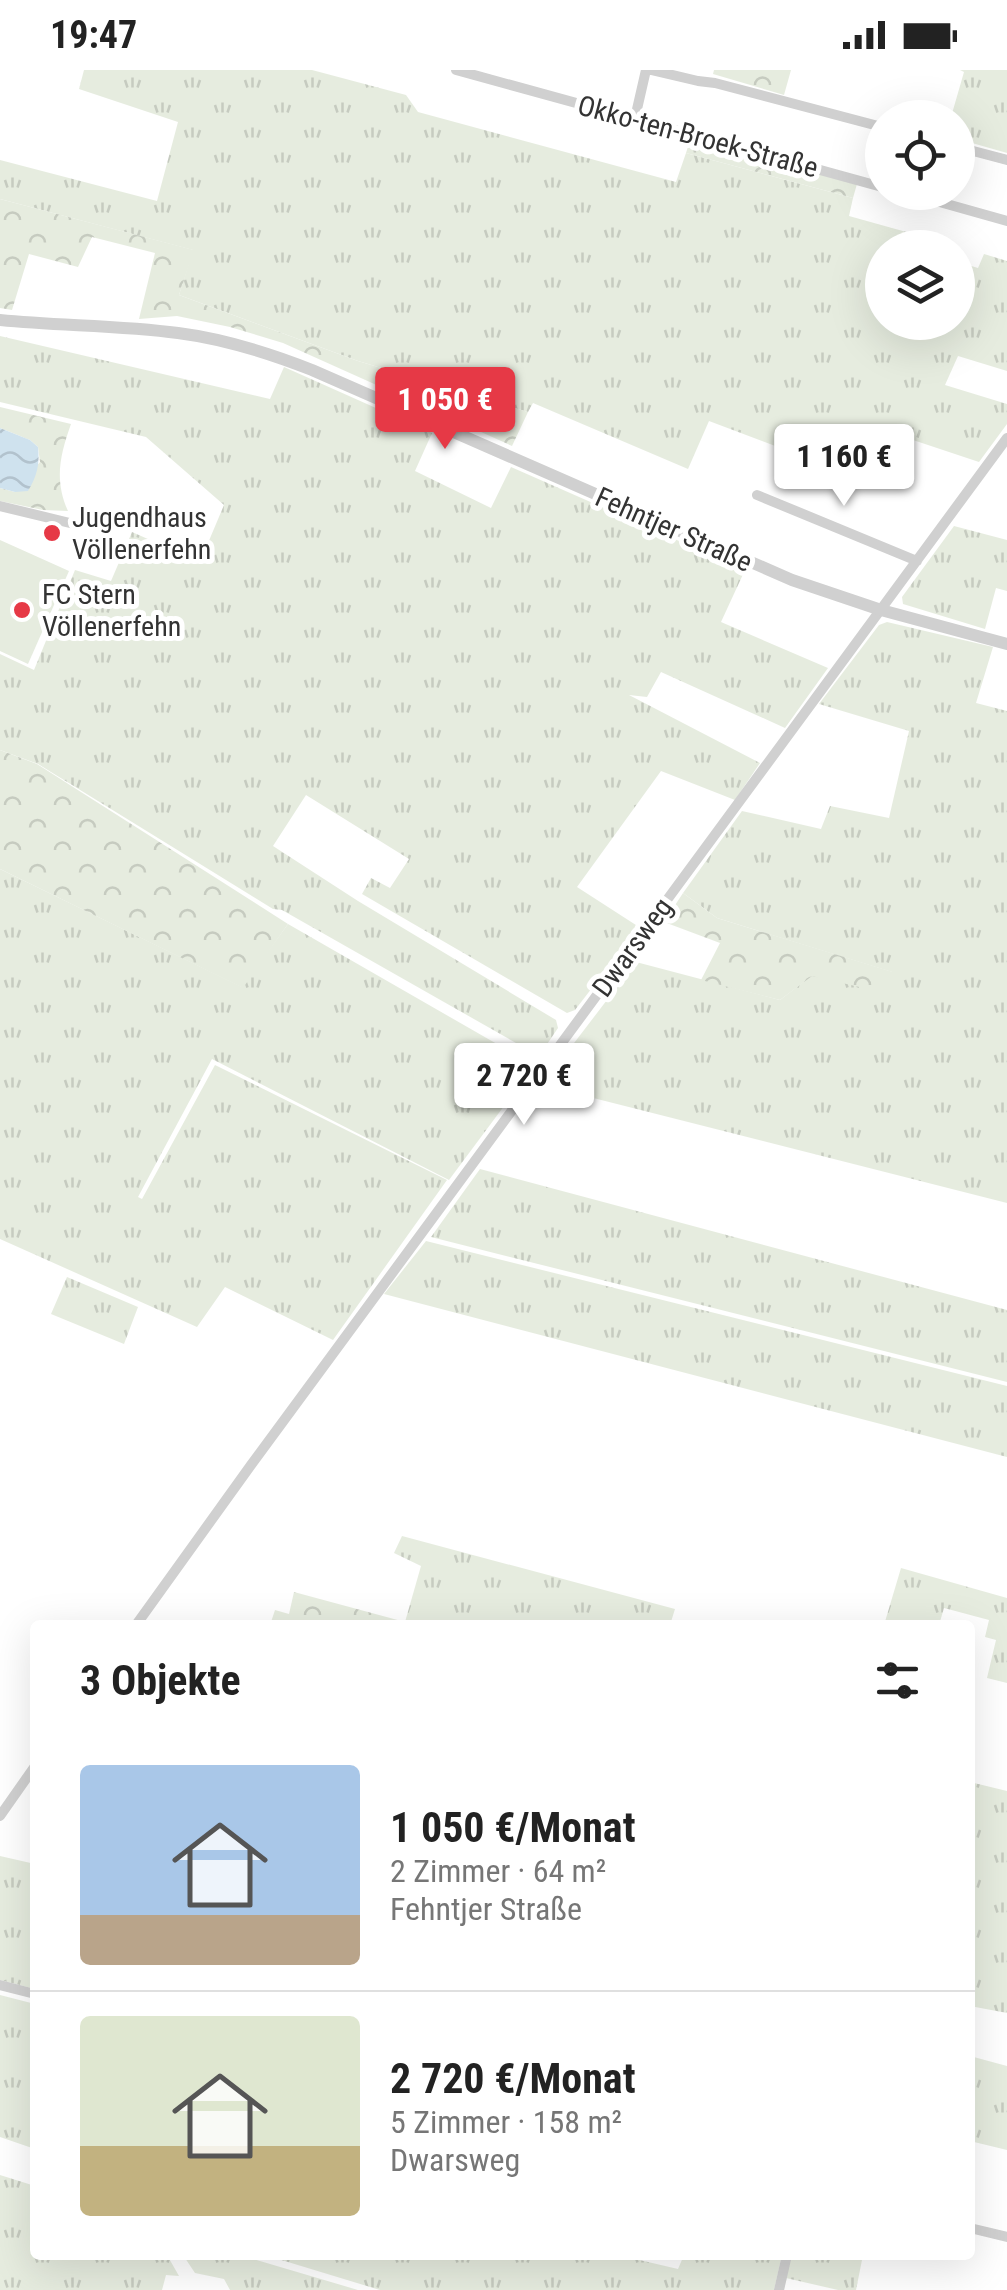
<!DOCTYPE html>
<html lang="de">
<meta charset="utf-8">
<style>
:root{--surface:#fff;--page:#f2f2f2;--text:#222;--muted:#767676;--line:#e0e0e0;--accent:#e63946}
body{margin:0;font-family:"Roboto Condensed",sans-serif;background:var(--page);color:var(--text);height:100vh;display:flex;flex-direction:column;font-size:38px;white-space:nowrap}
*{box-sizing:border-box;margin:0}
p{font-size:32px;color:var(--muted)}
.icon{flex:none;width:55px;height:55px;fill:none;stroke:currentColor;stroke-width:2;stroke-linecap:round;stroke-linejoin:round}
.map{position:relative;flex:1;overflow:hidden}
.side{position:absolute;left:30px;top:1550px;width:945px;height:640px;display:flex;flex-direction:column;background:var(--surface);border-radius:10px;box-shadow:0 10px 40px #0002}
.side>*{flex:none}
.buttons{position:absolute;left:865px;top:30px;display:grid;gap:20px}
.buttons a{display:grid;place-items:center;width:110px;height:110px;border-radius:50%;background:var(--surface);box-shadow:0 10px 40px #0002;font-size:50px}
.price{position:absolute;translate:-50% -85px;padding:0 22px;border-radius:10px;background:#fff;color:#222;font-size:32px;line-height:65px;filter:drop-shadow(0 2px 5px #0008)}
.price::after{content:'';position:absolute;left:50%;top:60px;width:30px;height:22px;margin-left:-15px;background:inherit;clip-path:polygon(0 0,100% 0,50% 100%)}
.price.selected{background:var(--accent);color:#fff}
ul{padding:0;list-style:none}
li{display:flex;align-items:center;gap:30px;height:250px;padding:0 50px}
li+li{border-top:2px solid var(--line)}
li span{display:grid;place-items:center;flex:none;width:280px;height:200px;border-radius:10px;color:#555}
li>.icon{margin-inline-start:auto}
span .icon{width:120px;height:120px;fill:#fffc;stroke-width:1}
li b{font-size:42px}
h2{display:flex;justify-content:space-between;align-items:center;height:120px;padding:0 50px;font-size:42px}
.status{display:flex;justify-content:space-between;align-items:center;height:70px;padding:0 50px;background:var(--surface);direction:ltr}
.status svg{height:28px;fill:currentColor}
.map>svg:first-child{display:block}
.grass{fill:url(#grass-tufts)}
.forest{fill:url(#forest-crowns)}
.pitch{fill:#e6ecdf}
.water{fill:url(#water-waves)}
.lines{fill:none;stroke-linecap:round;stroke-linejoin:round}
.minor{stroke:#d0d0d0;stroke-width:10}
.tertiary{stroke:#d0d0d0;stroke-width:12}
.poi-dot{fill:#e63946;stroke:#fff;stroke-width:4}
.labels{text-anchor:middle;stroke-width:10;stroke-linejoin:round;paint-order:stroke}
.street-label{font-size:28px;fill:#333;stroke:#fff}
.poi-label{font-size:28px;fill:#333;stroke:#fff;text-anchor:start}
</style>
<div class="status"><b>19:47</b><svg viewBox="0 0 49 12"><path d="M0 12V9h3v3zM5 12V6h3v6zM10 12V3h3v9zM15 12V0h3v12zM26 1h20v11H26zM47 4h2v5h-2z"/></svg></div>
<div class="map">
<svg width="1007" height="2220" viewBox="0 0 1007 2220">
<defs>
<pattern id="grass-tufts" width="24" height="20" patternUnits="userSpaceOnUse" patternTransform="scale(2.5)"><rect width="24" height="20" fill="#e6ecdf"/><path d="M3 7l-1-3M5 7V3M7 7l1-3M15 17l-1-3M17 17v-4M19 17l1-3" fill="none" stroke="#c6cbc0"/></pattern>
<pattern id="forest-crowns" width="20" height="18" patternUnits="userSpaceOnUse" patternTransform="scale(2.5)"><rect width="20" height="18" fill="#e6ecdf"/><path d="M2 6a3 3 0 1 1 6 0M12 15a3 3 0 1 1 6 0" fill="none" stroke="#c6cbc0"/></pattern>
<pattern id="water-waves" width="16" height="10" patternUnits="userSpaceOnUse" patternTransform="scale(2.5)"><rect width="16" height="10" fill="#cfe2ee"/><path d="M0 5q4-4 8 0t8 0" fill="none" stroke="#b2c2cd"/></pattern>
</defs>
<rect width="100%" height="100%" fill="#fff"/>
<path class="grass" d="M84,0H312L406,25L418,42L676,112L686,83L853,128L849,146L935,170L934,177L882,178V252H958V192L978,198L984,184L1007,191V301L958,286L945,315L1007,334V354L979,392L874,357L855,406L709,351L688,399L533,333L528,342L358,291L179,225L193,180L0,129V90L157,131L178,52L79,19Z
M960,0H1007V83L958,69V48L951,47L964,2Z
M0,266L270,329L284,297L432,363L415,401L491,438L511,397L745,500L721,552L828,598L785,658L661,602L647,627L629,625L760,693L735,730L661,701L577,817L639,857L575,940L567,943L362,824L371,808L390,818L409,789L306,725L273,776L358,831L556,950L558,958L539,986L282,840L273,839L38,694L0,680V584L34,600L75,500L111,511L132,462L200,492L224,435L146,367L0,332Z
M954,456L1007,470V521L996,518L985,559L903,534L902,527Z
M887,552L993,577L976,633L1007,641V1133L542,1015L636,892L780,930L811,906L892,902L717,848L683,823L742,741L821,759L830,736L889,748L909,661L819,634L879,555Z
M0,799L242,917L288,854L530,993V1001L449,1110L212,989L138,1127L142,1129L215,995L447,1110L333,1270L225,1217L197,1257L0,1169Z
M480,1099L1007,1240V1312L431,1167Z
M426,1171L1007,1316V1387L384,1224Z
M67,1207L138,1237L124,1274L51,1244Z
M402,1466L675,1539L670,1555H416L405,1552L421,1496L394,1483Z
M901,1498L1007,1528V1613L987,1608L996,1570L985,1567L989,1550L944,1538L939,1555H884Z
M970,1712L1007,1721V1943L970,1936Z
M0,1786L35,1794V1919L0,1910Z
M0,1925L35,1934V2079L0,2067Z
M970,1986L1007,1996V2080L970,2071Z
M0,2105L35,2116V2185H167L179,2206L166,2205L162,2220H0Z
M183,2185H240L358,2220H230L224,2209L195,2203Z
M265,2185H618L678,2199L684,2185H782L774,2220H380Z
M791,2185H863L856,2220H838L786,2208Z"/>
<path class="forest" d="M714,0H791L784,25L713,4Z
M691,67L857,114L853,128L686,83Z
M0,129L194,180L179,225L358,291L528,342L512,376L283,273L230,257L177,246L139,249L155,183L92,167L78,197L29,184L12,240L0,238Z
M0,337L71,354C60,385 54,410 68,441L43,440L0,431V418L15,422L40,392L38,377L30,370L0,358Z
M0,680L37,694L288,854L243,918L0,799Z
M683,823L717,848L893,902L881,922L812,906L780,930L701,910L720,873L664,852Z
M294,1522L405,1552L416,1555H270L275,1540L289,1544Z"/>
<path class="pitch" d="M0,470L69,501L28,594L0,581Z"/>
<path class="water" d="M0,358L30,370L38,377C40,394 37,406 28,421L15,422L0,418Z"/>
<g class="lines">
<path class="minor" d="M456,0L882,117
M651,0L698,11L715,13L882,57
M635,48L646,0
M958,77L1007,90
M904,122L1007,151
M757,425L917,491
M0,436L74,454
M136,1555L251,1395L1007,368
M0,1746L35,1696
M0,1915L35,1924
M970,2158L1007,2167
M779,2220L787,2185"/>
<path class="tertiary" d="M0,250C59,256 119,255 178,263C225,269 269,283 312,300L792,510L881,540L1007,574"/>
</g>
<g class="poi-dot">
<circle cx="52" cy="463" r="10"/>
<circle cx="22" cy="540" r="10"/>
</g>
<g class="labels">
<g class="street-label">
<text transform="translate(698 66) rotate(15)" y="10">Okko-ten-Broek-Straße</text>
<text transform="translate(674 459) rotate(24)" y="10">Fehntjer Straße</text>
<text transform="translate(632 877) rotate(-54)" y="10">Dwarsweg</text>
</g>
<g class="poi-label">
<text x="72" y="457">Jugendhaus<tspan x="72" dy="32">Völlenerfehn</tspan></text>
<text x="42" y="534">FC Stern<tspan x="42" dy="32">Völlenerfehn</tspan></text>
</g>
</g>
</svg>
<div class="buttons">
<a><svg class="icon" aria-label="locate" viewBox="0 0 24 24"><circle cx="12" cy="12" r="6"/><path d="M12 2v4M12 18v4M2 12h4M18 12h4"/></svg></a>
<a><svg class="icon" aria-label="layers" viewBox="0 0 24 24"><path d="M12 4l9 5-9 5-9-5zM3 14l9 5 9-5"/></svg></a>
</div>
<b class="price selected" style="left:445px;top:382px">1 050 €</b>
<b class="price" style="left:844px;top:439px">1 160 €</b>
<b class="price" style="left:524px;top:1058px">2 720 €</b>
<section class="side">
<h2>3 Objekte<svg class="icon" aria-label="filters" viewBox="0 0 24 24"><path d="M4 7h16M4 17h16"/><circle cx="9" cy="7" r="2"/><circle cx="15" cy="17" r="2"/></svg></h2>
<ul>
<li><span style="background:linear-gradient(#a9c7e8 75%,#b9a48a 0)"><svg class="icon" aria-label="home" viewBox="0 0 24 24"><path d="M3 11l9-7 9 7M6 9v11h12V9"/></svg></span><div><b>1 050 €/Monat</b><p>2 Zimmer · 64 m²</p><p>Fehntjer Straße</p></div></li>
<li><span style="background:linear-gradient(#dfe7d0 65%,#c2b280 0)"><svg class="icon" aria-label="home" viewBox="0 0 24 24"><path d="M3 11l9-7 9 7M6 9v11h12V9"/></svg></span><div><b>2 720 €/Monat</b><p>5 Zimmer · 158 m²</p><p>Dwarsweg</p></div></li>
</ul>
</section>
</div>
